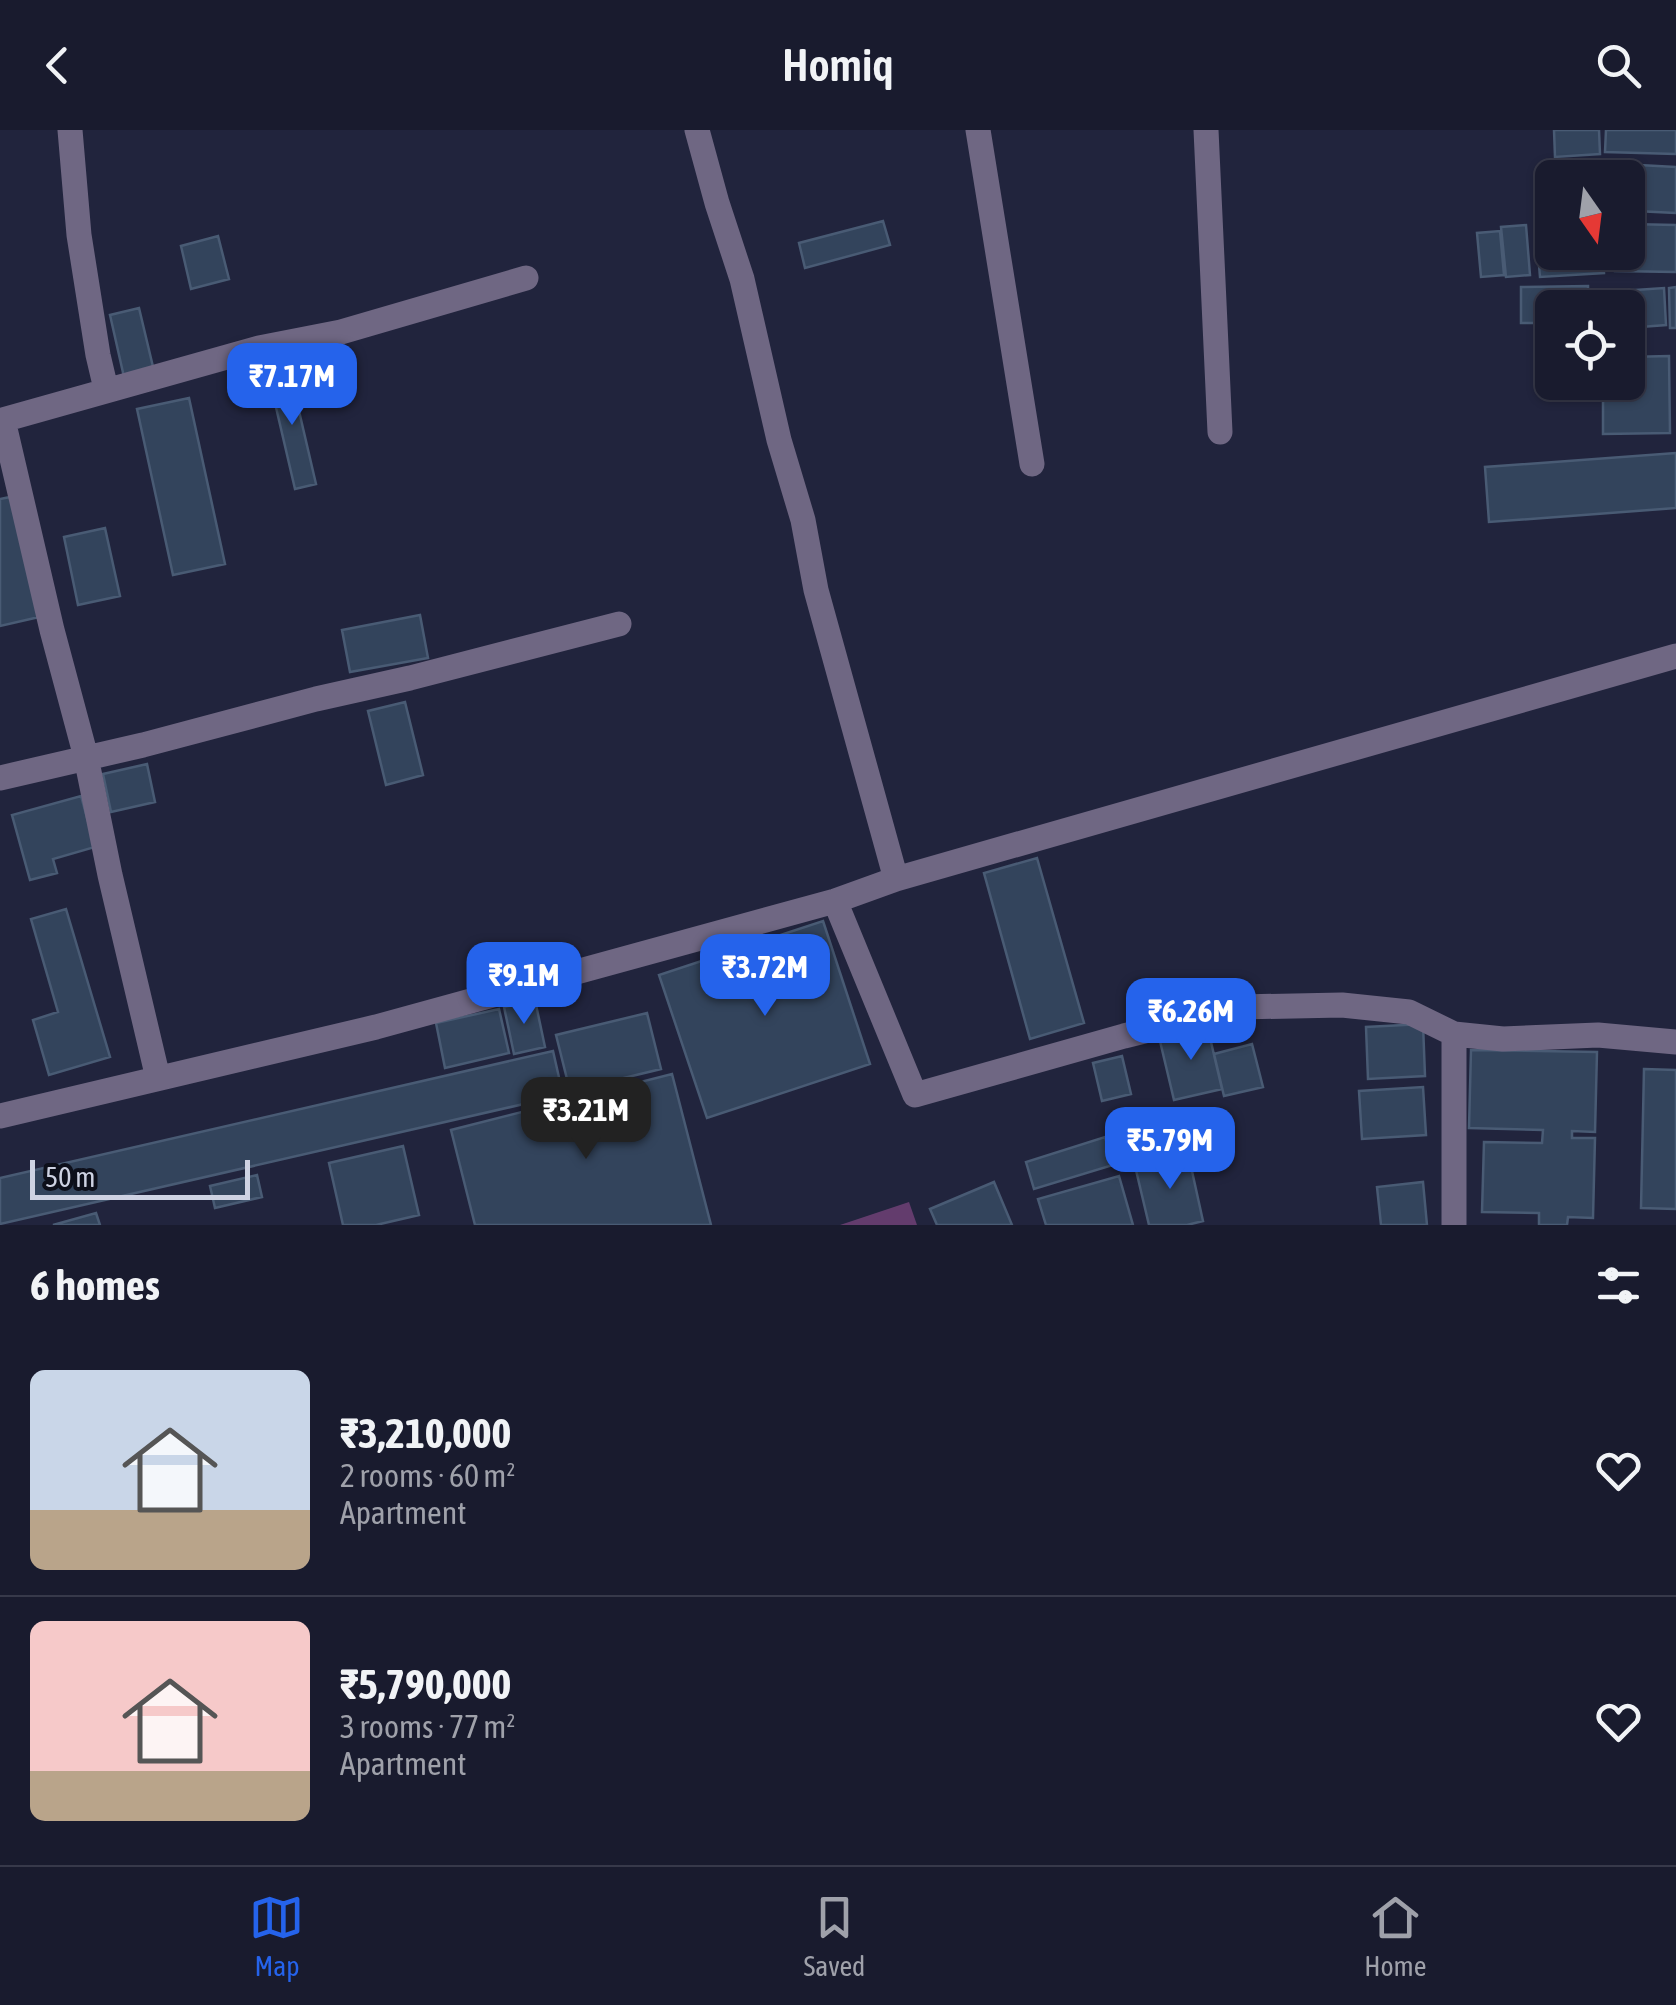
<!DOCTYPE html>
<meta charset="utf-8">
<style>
:root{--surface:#191b2e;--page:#26283a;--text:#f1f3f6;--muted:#9fa1aa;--line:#37394a;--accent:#2563eb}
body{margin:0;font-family:"Asap Condensed",sans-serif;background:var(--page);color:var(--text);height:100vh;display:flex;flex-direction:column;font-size:38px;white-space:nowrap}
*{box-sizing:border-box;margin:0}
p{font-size:32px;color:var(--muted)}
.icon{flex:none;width:55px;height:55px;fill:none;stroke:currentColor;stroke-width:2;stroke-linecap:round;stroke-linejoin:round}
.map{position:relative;height:1095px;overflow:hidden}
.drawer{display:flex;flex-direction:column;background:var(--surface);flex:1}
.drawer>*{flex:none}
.needle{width:65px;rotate:166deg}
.tools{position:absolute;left:1535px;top:30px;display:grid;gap:20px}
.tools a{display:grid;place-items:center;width:110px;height:110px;border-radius:15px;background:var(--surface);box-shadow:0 2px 8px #0004,0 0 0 2px var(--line);font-size:50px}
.scale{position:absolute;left:30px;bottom:25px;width:220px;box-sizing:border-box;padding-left:10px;border:5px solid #ced2e2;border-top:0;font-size:28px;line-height:35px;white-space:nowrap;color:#ced2e2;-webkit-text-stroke:8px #0d0f1a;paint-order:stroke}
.price{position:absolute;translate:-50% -85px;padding:0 22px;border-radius:20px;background:var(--accent);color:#fff;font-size:32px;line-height:65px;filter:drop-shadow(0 2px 5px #0008)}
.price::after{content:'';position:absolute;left:50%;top:60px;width:30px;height:22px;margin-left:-15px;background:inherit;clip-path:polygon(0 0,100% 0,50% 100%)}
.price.selected{background:#222;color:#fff}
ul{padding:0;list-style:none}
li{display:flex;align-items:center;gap:30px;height:250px;padding:0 30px}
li+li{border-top:2px solid var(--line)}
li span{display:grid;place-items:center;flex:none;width:280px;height:200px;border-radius:15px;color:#555}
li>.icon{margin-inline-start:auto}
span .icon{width:120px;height:120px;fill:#fffc;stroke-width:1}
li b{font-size:42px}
h2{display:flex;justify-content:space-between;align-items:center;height:120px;padding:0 30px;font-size:42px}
header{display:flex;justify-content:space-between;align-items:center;height:130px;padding:0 30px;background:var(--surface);font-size:45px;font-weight:600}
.tabs{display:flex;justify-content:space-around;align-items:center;height:140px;border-top:2px solid var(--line);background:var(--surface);font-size:28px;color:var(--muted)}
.tabs a{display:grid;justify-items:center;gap:5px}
.tabs .selected{color:var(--accent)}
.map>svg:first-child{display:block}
.green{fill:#633c6d}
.building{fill:#33445c;stroke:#495b74;stroke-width:2.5}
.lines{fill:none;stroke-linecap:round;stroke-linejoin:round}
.minor{stroke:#6f6783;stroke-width:25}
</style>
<header><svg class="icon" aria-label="back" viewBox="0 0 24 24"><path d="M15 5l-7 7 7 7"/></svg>Homiq<svg class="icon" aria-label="search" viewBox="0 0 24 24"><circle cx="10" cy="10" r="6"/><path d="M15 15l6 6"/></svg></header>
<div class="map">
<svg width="1676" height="1095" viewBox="0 0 1676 1095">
<rect width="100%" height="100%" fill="#21243d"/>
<path class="green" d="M909,1072L917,1095H840Z"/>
<path class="building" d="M1554,0H1599L1600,24L1555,27Z
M1606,0H1676V24L1605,22Z
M1578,32L1633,34L1632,88H1628V48H1577Z
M1639,35L1676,37V83L1636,81Z
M883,91L890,115L805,138L799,113Z
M1628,94L1676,95V142L1615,141V122H1628Z
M1526,95L1530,145L1506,147L1501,97Z
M1552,98V122H1603L1604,143L1540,147L1536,99Z
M1500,101L1504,145L1481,147L1477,103Z
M218,106L229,149L191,159L181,116Z
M1588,156V178H1552V193H1521V157Z
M1676,157V198H1670L1669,158Z
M1664,158L1666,195L1628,198V178H1607L1606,162Z
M139,178L154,241L124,247L110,185Z
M1669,226L1670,303L1603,304V252H1628V227Z
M289,238L316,354L295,359L268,243Z
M189,268L225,434L173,445L137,279Z
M1676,323V378L1489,392L1485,337Z
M10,367L39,487L0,496V369Z
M105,398L120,466L78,475L64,407Z
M420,485L428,528L350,542L342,500Z
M405,572L423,645L386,655L368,581Z
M147,634L155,672L111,682L103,644Z
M81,666L95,717L53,729L57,743L30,750L12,685Z
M1037,728L1084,893L1030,909L984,743Z
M66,779L110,927L49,945L33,890L58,882L31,789Z
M823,791L870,934L707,988L659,845Z
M535,870L545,917L514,924L504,877Z
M499,879L509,923L445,938L436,893Z
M647,883L661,939L570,961L556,905Z
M1423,894L1425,946L1368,949L1366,897Z
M1207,895L1222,959L1174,970L1159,907Z
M1252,914L1263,957L1224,966L1214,924Z
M1471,920L1597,922L1595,1002L1572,1001V1008H1595L1593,1088L1568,1087L1567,1095H1539V1083L1482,1082L1484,1012L1542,1013L1543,1000L1469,998Z
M553,921L563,965L0,1094V1048Z
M1122,926L1131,964L1102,971L1093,933Z
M1644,939L1676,940V1079L1641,1078Z
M672,944L711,1095H475L451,1000Z
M1423,957L1426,1005L1362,1009L1359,961Z
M1105,1007L1113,1035L1034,1059L1026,1032Z
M403,1016L419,1085L376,1095H343L329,1033Z
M1188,1023L1203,1091L1187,1095H1149L1135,1036Z
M257,1045L262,1067L215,1078L210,1056Z
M1119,1046L1133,1095H1046L1038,1069Z
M994,1052L1012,1095H937L930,1079Z
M1423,1052L1427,1095H1381L1377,1057Z
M96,1083L100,1095H53Z"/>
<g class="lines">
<path class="minor" d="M70,0L79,105L98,225L106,259
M697,0L717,73L742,149L779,310L803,390L816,460L896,749
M978,0L1032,334
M1206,0L1220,302
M0,648L143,615L316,569L410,548L619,494
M835,771L915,965L1124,906L1240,877L1342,875L1409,882L1454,904L1503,909L1598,905L1676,912
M158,948L110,745L86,627L52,500L3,290L259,218L341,202L526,148
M0,986L376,897L835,771L896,749L1676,526
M1454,1095V904"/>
</g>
</svg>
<div class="tools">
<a><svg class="needle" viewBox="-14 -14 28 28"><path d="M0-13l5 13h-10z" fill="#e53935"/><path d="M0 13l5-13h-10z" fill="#9fa1aa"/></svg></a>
<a><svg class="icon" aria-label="locate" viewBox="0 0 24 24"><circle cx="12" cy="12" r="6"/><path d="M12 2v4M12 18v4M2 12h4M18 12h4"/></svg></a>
</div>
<div class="scale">50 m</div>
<b class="price" style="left:292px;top:298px">₹7.17M</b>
<b class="price" style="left:765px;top:889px">₹3.72M</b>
<b class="price" style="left:524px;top:897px">₹9.1M</b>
<b class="price" style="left:1191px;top:933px">₹6.26M</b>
<b class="price selected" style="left:586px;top:1032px">₹3.21M</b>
<b class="price" style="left:1170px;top:1062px">₹5.79M</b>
</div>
<section class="drawer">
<h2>6 homes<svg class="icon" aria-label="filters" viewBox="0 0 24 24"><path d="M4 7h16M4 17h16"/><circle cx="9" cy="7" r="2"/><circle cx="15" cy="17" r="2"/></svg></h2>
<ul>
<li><span style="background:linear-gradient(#c9d6e8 70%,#b9a48a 0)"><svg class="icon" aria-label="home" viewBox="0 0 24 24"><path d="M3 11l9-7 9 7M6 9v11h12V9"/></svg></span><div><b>₹3,210,000</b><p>2 rooms · 60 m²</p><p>Apartment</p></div><svg class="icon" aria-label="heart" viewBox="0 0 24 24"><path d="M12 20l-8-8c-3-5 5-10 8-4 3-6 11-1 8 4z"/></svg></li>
<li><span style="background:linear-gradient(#f6c9c9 75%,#b9a48a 0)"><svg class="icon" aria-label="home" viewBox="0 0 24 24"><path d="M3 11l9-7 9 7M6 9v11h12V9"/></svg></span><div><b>₹5,790,000</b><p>3 rooms · 77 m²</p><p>Apartment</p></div><svg class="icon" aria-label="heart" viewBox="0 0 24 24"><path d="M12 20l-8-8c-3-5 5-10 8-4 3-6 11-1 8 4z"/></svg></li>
</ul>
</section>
<nav class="tabs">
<a class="selected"><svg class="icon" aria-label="map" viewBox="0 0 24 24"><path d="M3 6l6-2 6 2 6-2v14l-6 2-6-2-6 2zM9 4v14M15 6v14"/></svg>Map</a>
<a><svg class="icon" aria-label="saved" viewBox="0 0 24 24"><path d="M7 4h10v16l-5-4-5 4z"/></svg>Saved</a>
<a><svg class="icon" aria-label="home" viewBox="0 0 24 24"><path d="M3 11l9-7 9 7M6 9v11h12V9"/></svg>Home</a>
</nav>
